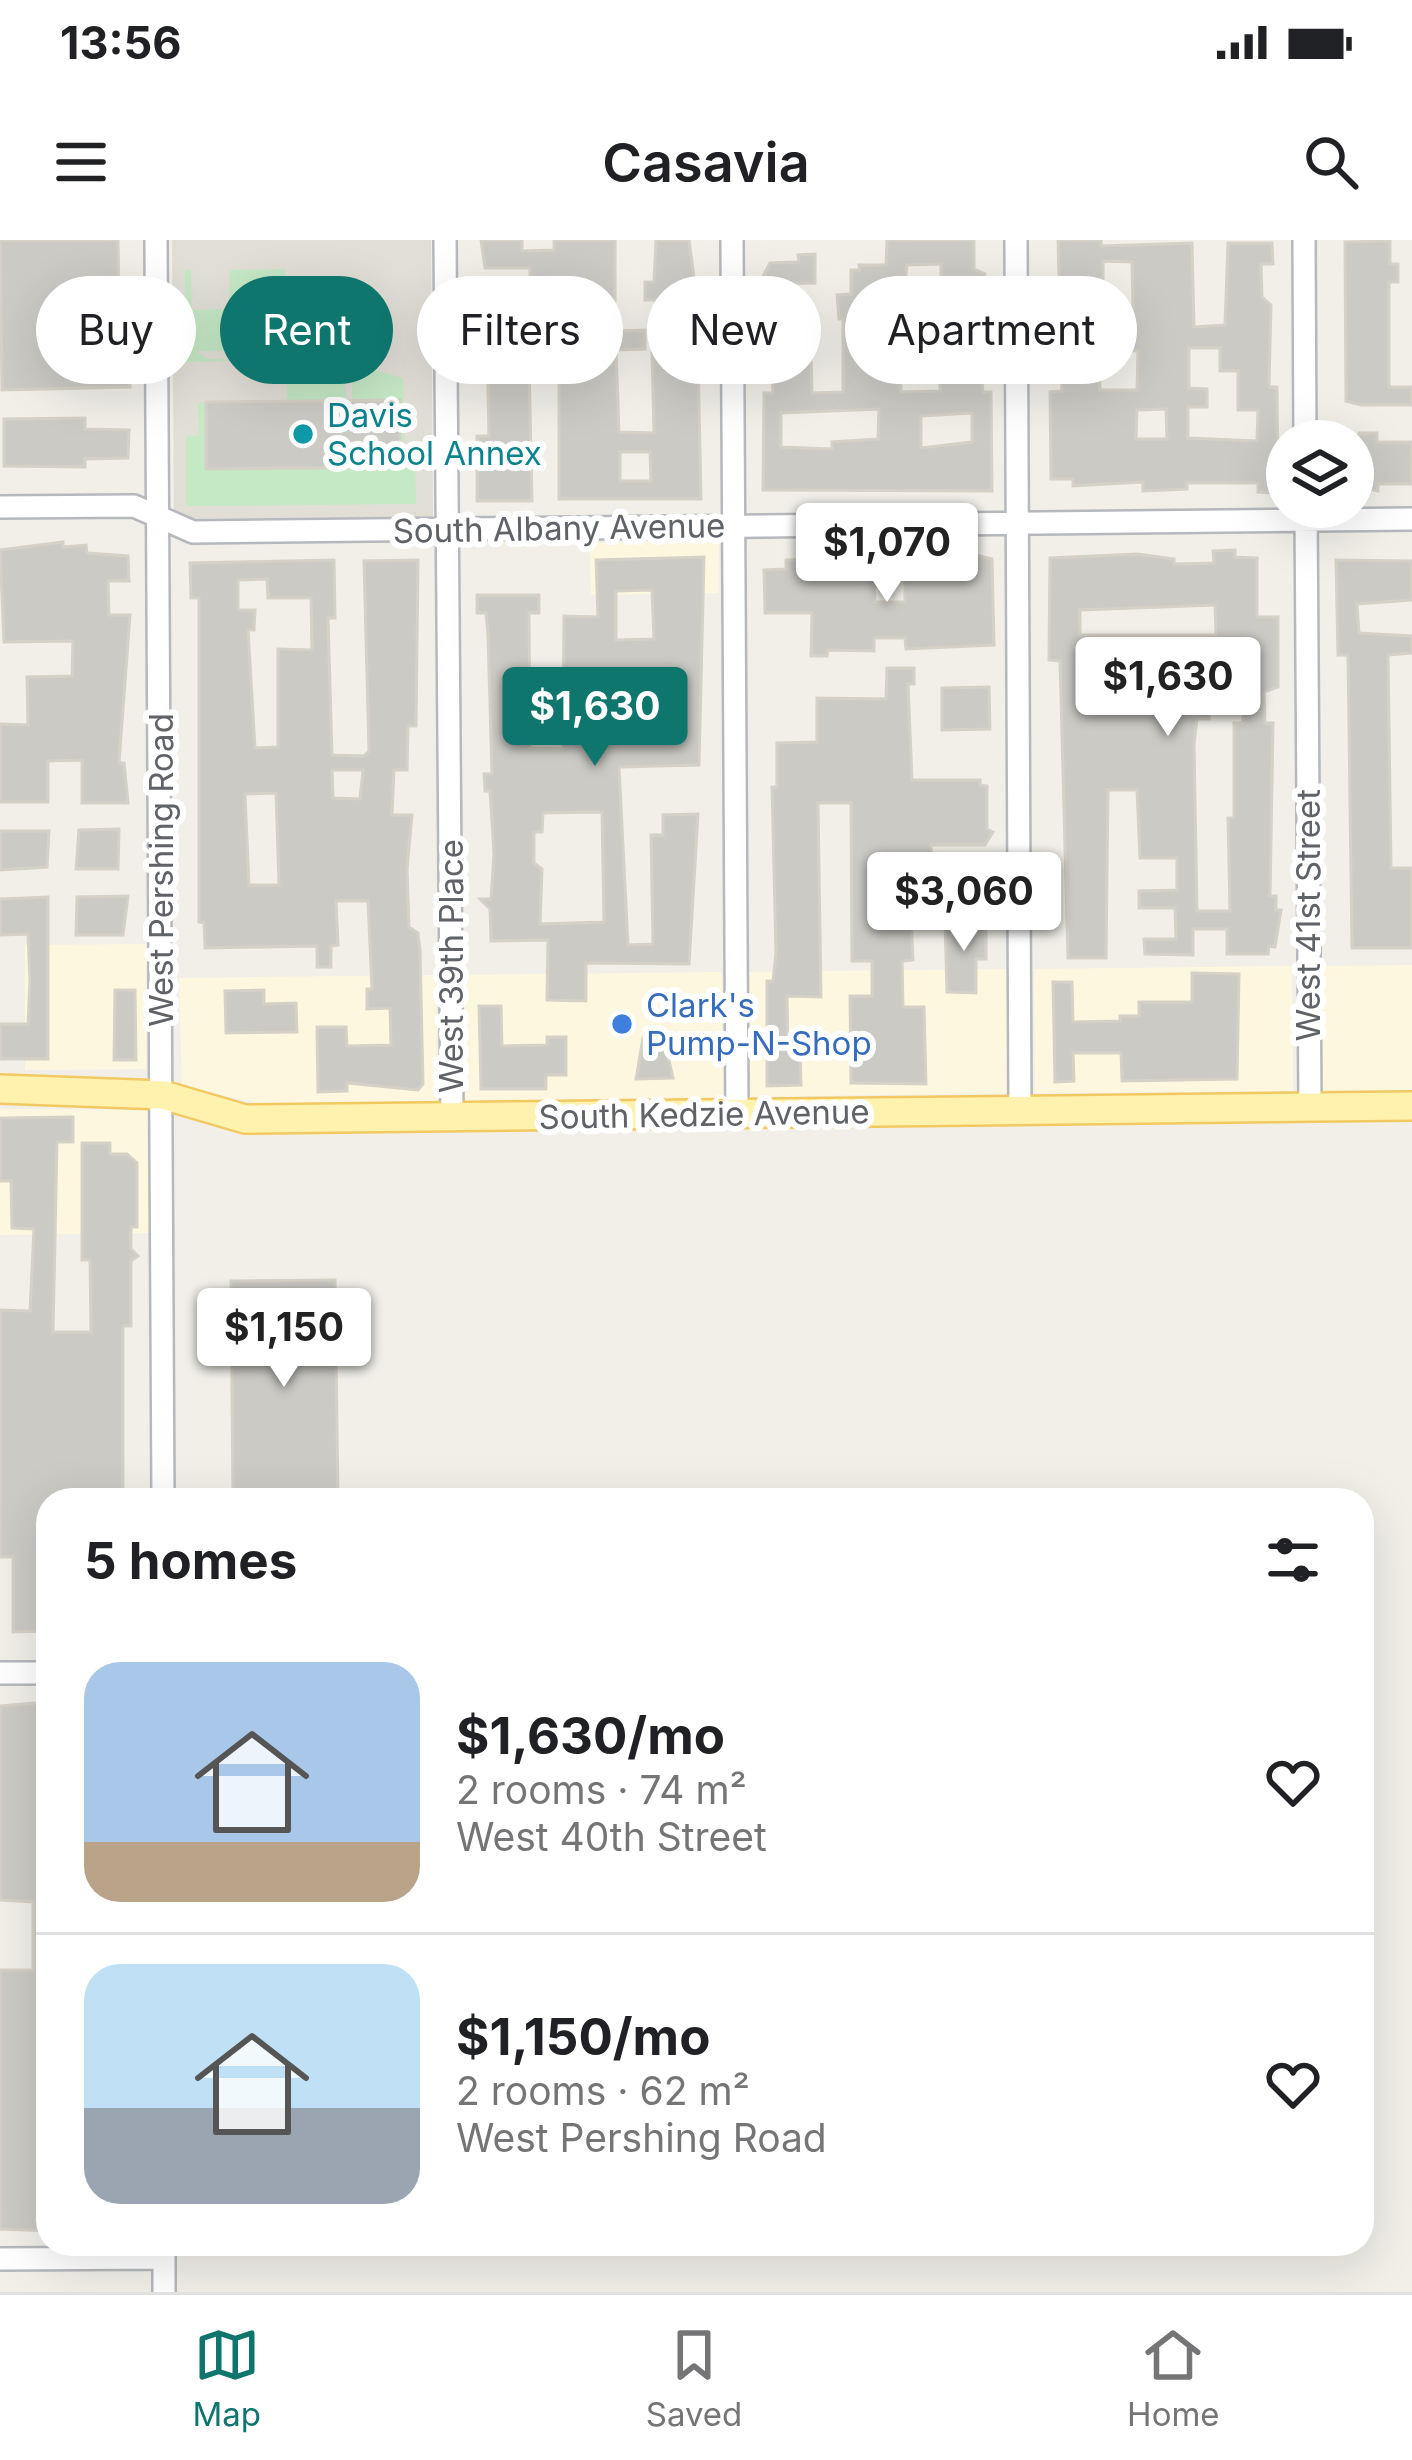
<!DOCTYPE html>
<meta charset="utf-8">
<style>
:root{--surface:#fff;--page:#f6f6f6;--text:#202124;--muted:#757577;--line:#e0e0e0;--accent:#0f766e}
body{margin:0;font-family:Inter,sans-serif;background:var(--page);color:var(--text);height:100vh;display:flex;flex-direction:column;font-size:45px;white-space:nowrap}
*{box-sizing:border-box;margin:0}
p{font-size:39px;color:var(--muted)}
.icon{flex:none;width:66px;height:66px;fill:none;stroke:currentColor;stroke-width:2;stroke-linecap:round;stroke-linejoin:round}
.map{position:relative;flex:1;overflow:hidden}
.side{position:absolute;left:36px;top:1248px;width:1338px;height:768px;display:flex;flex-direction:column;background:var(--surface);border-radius:36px;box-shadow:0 12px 48px #0002}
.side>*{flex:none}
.guide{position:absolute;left:36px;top:36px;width:1341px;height:108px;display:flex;gap:24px}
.controls{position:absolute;left:1266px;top:180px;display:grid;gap:24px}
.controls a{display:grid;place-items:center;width:108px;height:108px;border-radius:50%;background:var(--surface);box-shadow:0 12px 48px #0002;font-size:60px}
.price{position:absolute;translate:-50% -102px;padding:0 27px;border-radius:12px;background:#fff;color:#222;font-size:39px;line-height:78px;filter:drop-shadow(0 3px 6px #0008)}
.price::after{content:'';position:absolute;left:50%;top:72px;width:36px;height:27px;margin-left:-18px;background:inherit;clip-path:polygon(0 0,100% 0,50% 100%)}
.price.active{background:var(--accent);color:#fff}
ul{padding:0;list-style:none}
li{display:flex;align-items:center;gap:36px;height:300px;padding:0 48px}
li+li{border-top:3px solid var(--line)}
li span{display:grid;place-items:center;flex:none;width:336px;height:240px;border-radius:36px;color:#555}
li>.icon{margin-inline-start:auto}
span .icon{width:144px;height:144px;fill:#fffc;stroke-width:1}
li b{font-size:51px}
h2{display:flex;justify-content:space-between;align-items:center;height:144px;padding:0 48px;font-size:51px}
.tag{padding:0 42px;border-radius:54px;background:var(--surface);box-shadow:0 12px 48px #0002;font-size:42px;line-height:108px}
.tag.active{background:var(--accent);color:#fff}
.status{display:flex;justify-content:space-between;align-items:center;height:84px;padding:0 60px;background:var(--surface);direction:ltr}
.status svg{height:33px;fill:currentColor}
header{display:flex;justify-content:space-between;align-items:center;height:156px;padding:0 48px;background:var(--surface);font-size:54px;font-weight:600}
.tabs{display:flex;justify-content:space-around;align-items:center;height:168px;border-top:3px solid var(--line);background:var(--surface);font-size:33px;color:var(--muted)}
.tabs a{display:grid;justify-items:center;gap:6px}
.tabs .active{color:var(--accent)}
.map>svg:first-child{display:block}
.commercial{fill:#fef7e0}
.education{fill:#e1ded6}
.green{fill:#c5e8c5}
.building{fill:#cccac5;stroke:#d6d1c6;stroke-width:3;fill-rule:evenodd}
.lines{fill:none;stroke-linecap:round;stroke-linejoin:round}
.minor-casing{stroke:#b5b8bc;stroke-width:26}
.major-casing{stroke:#f2c960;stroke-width:32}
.minor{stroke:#fff;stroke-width:21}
.major{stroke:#fff2af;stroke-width:27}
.culture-dot{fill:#0f9aa8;stroke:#fff;stroke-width:4.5}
.shop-dot{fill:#3f7fe0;stroke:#fff;stroke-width:4.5}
.labels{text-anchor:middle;stroke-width:12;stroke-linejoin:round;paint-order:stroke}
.culture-label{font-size:33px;fill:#0d838f;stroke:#fff;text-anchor:start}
.street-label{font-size:33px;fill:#5f6368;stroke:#fff}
.shop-label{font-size:33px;fill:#366cbe;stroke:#fff;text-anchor:start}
</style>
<div class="status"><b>13:56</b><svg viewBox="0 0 49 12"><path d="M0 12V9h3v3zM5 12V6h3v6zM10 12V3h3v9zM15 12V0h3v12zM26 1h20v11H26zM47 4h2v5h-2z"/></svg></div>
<header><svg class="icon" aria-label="menu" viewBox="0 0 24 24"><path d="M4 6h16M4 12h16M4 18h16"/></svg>Casavia<svg class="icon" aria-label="search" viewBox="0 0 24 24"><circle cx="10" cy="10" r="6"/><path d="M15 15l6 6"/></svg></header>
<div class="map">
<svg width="1412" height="2052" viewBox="0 0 1412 2052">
<rect width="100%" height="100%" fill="#f1efe8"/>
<path class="commercial" d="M719,301L718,353L591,355L590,303Z
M146,704V829L25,830V705Z
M1412,725V850L1322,851L1321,726Z
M1292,726L1293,851L1035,853L1034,729Z
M1009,729V853L750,857L748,732Z
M722,732L723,859L462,861L461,735Z
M436,735L437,861L257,863L182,846L179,738Z
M0,869L147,870L149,993L0,995Z"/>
<path class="education" d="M172,0H431L433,278L174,279Z"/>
<path class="green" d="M285,29V110L195,111L208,119L267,120L186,122L185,30H191L192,70L229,69L230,30Z
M327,40L386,99L360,117L327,112Z
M325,124H341L347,160L287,161V139Z
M363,127L403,138L405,225L415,226L416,264L186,266V197L199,195L198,163L206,162V228L400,227V160H352V138Z"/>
<path class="building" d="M0,0H118L120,131H130V147L2,150Z
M481,0H522V11L554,10V0H615V61L580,62L581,92L645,90V109L616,110L619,192L654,193L652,113H693L698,118L701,259H559V122H529L532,261H477V196H489L486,58H529L530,104H563L561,52H530V28H485ZM620,212H650L651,241H620Z
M656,0H689L700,82L656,84V60H645V42H654Z
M887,0H974V29L985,34L978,100L983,152H991L992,251L763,250L764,153H773L771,118L811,117L812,153L843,152V79H839L837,55L851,54V30H860L859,25H886ZM941,24L940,151L901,152L900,92L907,25ZM879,169L878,199L832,202V209L781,207V173ZM972,173V202L921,208V176Z
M1058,0H1101V6L1192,3L1194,87L1225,85L1228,3H1272L1273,24H1261L1262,57L1271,65L1269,147H1277L1278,253L1258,252V243H1187V249L1143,251V242L1073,246V239H1051L1050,152L1062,151ZM1103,21L1132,22L1133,69L1103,70ZM1189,108H1220V131H1238V170H1258L1257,201L1188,198V167H1207V149L1189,148ZM1099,110L1138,111L1137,150H1100ZM1166,169L1167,199H1136L1137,170Z
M1390,1V24H1398V42H1389V147H1412V165H1361L1346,161L1345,2Z
M815,14V43L759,44L770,23L799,22L798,15Z
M400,160V227L206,229V162Z
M85,178V189L129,190L128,218L85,219V227L4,226V179Z
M1359,193H1377V202H1412V244H1378V251L1353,246V200H1359Z
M63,302V307L86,305L87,313L128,316L129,341H108L109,375H130L119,523H124L128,563H82V520L48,521V562H0V484L28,485L27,437L72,436L73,401L4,402L0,310Z
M1235,310V317L1257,318V377H1278V447L1264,452L1265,483H1273L1270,656H1276V670H1281L1275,707L1269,706L1268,714H1227V689H1193V715L1145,714L1144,699H1176L1175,668H1139V651L1177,650V618H1140L1137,550H1108L1106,718H1068L1060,421L1049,420L1050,318L1138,314L1174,319V324L1214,323L1213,311ZM1215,365L1216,395H1080V370ZM1209,452H1242L1243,483H1234V578H1228L1230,671H1197L1194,504L1197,479H1209Z
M971,314L992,319L994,405L906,409L905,398H874V411L828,410L827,416H811L812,373H765L764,330L786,329V320L829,319V327L874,325L875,362H905V325H971Z
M704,317L699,525L619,527L628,705L653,704L651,595H663V575L698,574L689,724L586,723V761L547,760L548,700L491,701L490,669L480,659H491L494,614L490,551H485L484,534H492L488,395L486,373H477V355H539V373H529L530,508L563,509L564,376L598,377L596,320ZM652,350L654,399L616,400V351ZM602,572L604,682L540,684L542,629L534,623V592H542L543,573Z
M334,320L335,378H328L332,515L364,516L369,511L364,321L418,320L416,486H408L407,530H394L392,575H412L407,629L409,687L418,693L420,710L423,844L418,850L347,843V851L318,852L317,787H346L347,806L391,805L390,768L367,769V749H372L368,661H336L338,705L331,706V727H317V706L205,708L204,683L199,682V358H191L190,323ZM267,339L268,358H311L312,410L278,409V507L255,508L248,390H254L255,370H238V340ZM332,530H363L360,559L333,558ZM276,553L279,645H249L245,554Z
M1336,320L1412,321V360L1357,364L1359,393L1412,396V413L1388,415L1391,628H1412V708H1352L1348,415H1338Z
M887,428H914V444H908L912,540H980V545L987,546V589L993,592L985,605H931L933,678H911L913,720L902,721L903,767H924L926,844L851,843L850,756H872V721H852L851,563H818L821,757L787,756L788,805L800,804L801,845L767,846V741H773L776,713L772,547H777V503L817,502V458L886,459Z
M989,447L990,489L942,490V448Z
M119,589L118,629H76L79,590Z
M0,591H49L47,627L0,630Z
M128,656L123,695H76L77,657Z
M48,657V819H0V784H28L30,741L28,694L0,695V659Z
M945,680L986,681V719H976V753L947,752Z
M1192,733L1239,734L1237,839L1122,841L1121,813H1073L1074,841L1055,842L1053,742H1072L1073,782L1120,781V776H1139V762H1192Z
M115,750H135L136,820H114Z
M264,750V764L296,763L297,792L226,793L225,751Z
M479,766H501L502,806L547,805V797H566V835H546V849H481Z
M643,798H664L673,838L636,839Z
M73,877V902H57L53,1092H91L90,1020H82V903H110V914H127L137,923V987H131V1009L138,1016L131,1021V1086H123V1260H48V1391L13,1392V1317H0V1070L30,1071L34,989L12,988L11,941H0V878Z
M335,1040L338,1260H233L231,1041Z
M48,1462V1991L0,1989V1730H33V1662L0,1660V1466Z"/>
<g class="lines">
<defs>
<path id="minor" d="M156,0L163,1260
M445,0L452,877
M732,0L737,873
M1016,0L1020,870
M1304,0L1305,201
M0,267L134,266L193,292L1412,279
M1306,268L1310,867
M0,1433H48
M0,2019L164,2018
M164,2052V2005"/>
<path id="major" d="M0,849L163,855L245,879L1412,866"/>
</defs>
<use href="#minor" class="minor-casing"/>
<use href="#major" class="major-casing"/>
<use href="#minor" class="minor"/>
<use href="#major" class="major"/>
</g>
<circle class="culture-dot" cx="303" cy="194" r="12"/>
<circle class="shop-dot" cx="622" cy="784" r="12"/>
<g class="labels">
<g class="culture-label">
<text x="327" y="187">Davis<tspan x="327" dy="38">School Annex</tspan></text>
</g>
<g class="street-label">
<text transform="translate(559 288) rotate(-1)" y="12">South Albany Avenue</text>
<text transform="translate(161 630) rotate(-90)" y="12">West Pershing Road</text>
<text transform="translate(1308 675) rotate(-90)" y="12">West 41st Street</text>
<text transform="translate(451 726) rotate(-90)" y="12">West 39th Place</text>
<text transform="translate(704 874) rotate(-1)" y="12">South Kedzie Avenue</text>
</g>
<g class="shop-label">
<text x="646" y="777">Clark's<tspan x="646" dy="38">Pump-N-Shop</tspan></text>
</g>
</g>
</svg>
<div class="controls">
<a><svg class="icon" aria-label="layers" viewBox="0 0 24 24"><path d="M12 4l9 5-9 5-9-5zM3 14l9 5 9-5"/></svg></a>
</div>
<b class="price" style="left:887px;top:365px">$1,070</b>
<b class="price" style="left:1168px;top:499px">$1,630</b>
<b class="price active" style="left:595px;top:529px">$1,630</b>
<b class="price" style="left:964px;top:714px">$3,060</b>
<b class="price" style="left:284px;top:1150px">$1,150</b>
<div class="guide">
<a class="tag">Buy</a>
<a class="tag active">Rent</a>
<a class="tag">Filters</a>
<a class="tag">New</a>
<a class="tag">Apartment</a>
</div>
<section class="side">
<h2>5 homes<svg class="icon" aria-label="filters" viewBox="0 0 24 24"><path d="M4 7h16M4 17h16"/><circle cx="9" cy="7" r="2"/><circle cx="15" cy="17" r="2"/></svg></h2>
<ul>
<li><span style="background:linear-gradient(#a9c7e8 75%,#b9a48a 0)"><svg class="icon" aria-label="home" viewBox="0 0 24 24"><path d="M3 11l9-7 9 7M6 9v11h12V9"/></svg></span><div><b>$1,630/mo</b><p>2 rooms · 74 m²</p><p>West 40th Street</p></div><svg class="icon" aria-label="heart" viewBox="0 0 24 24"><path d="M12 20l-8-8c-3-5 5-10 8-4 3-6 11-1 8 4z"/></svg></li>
<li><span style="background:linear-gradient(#bfe0f5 60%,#9aa5b1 0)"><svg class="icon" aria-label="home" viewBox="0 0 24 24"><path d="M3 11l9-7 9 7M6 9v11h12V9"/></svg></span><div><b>$1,150/mo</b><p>2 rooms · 62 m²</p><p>West Pershing Road</p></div><svg class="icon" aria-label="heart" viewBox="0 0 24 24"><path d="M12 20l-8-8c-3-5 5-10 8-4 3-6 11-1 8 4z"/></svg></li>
</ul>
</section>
</div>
<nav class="tabs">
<a class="active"><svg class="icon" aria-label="map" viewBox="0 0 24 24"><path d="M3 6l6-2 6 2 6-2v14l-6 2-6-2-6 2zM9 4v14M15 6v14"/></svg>Map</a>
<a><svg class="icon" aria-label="saved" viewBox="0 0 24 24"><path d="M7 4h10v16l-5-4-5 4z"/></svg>Saved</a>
<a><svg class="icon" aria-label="home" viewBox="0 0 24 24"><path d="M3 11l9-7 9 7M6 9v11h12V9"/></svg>Home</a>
</nav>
